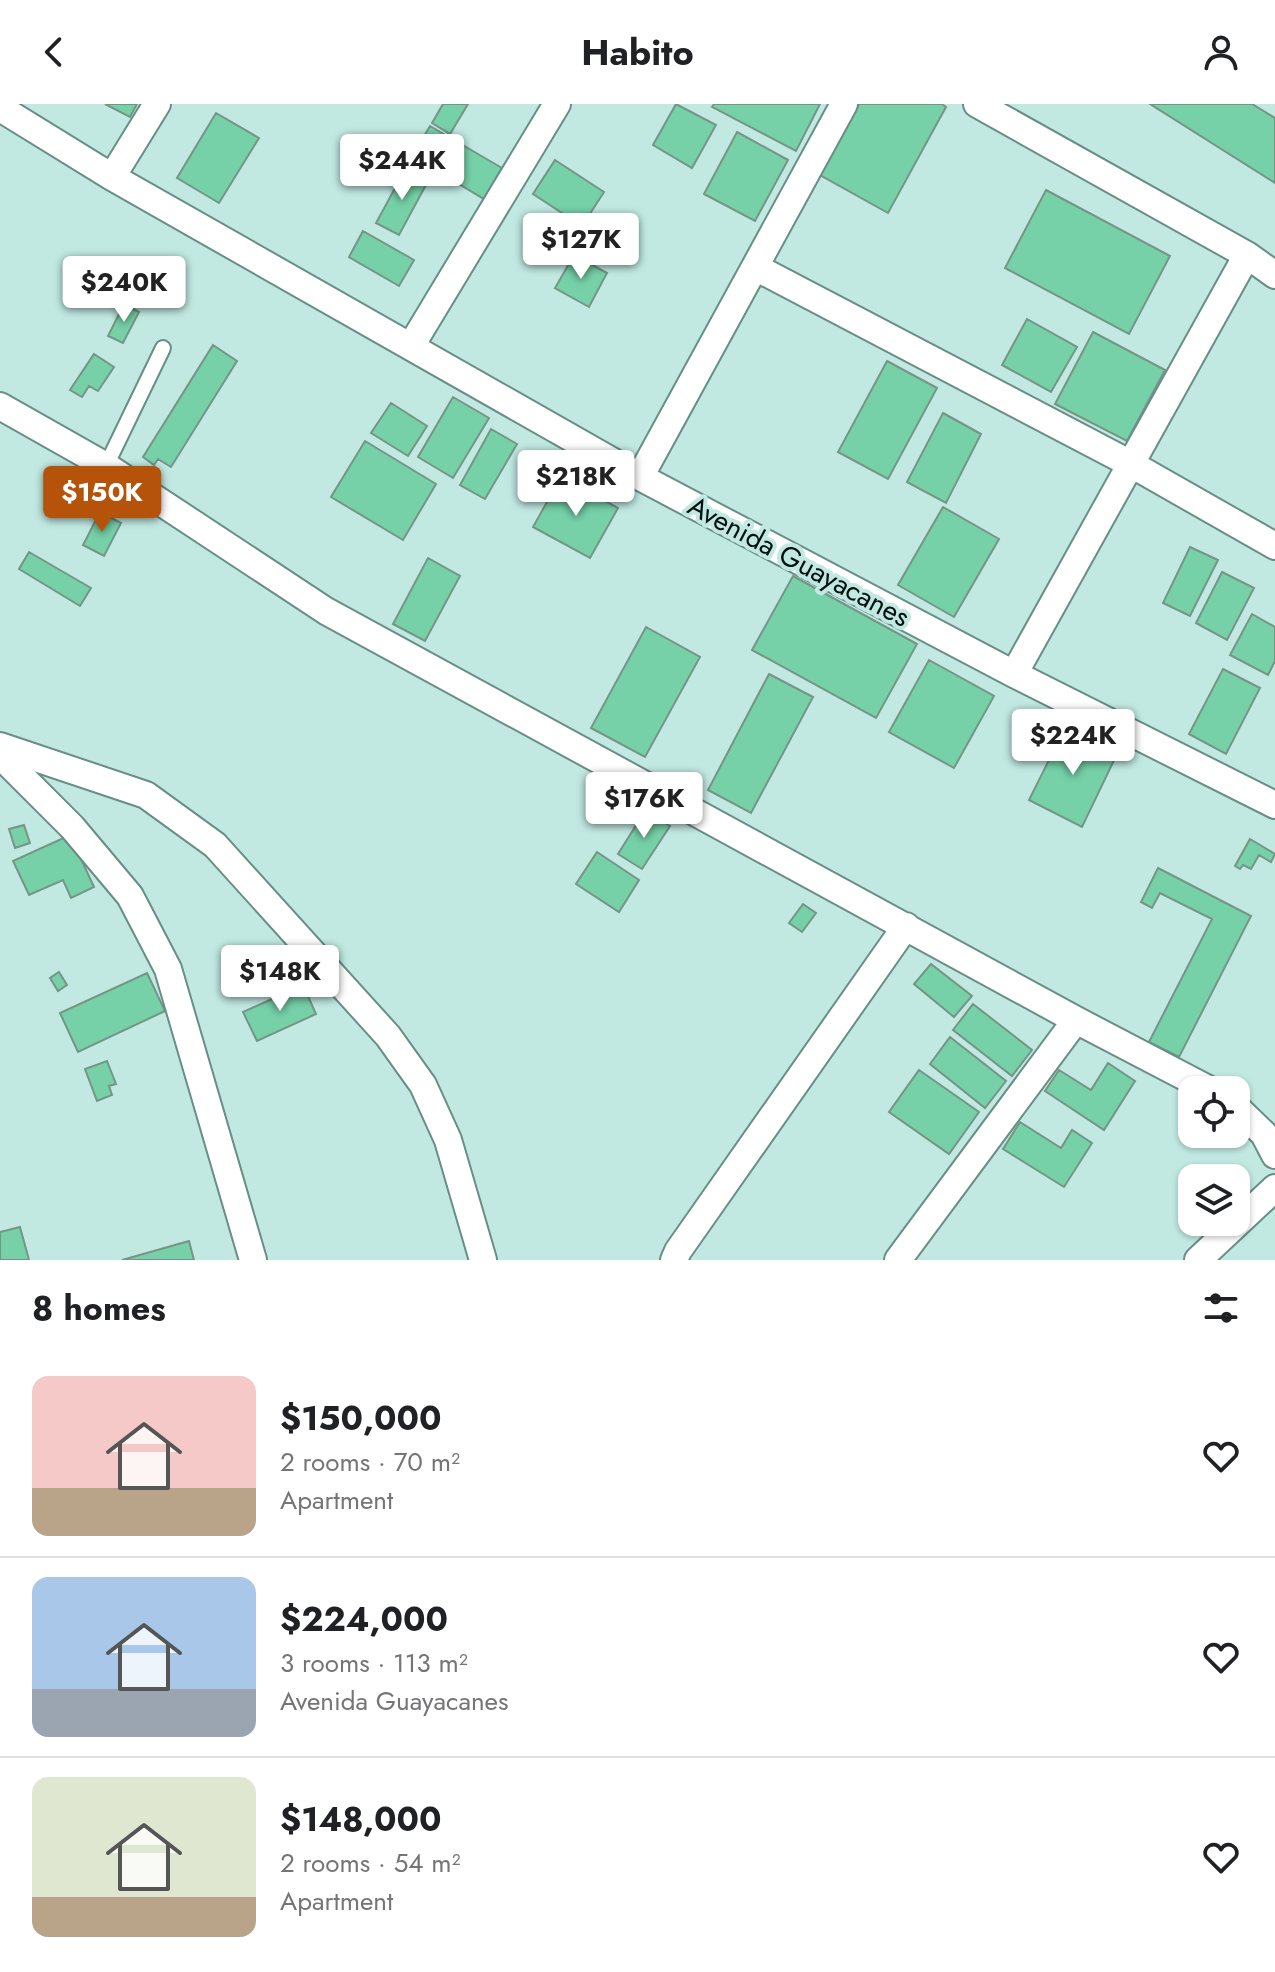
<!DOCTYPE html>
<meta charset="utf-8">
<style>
:root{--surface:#fff;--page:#f2f2f2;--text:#202124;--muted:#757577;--line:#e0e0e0;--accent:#b45309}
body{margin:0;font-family:Jost,sans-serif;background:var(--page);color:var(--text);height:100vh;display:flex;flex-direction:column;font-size:30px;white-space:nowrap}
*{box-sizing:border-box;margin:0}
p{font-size:26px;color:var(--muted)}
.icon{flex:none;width:44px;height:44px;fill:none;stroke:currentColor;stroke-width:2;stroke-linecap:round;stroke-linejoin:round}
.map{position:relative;height:1156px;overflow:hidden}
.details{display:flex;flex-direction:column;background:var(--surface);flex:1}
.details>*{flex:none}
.tools{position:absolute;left:1178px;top:972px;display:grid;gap:16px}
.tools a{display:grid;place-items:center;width:72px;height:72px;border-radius:16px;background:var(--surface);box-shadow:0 2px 6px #0004;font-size:40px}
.price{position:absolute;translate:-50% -68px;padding:0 18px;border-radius:8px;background:#fff;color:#222;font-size:26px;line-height:52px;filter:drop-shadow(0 2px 4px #0008)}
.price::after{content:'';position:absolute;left:50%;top:48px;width:24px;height:18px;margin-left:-12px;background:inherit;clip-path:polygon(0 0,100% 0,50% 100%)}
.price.selected{background:var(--accent);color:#fff}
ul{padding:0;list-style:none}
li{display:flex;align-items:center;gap:24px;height:200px;padding:0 32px}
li+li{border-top:2px solid var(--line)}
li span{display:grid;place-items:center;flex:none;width:224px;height:160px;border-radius:16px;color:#555}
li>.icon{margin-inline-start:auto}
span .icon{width:96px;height:96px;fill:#fffc;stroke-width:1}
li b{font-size:34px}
h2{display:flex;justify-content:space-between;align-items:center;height:96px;padding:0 32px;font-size:34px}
header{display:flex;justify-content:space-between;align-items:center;height:104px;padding:0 32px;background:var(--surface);font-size:36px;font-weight:700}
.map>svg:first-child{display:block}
.building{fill:#76d1a9;stroke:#759585;stroke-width:2}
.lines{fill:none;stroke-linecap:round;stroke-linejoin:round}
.lane-casing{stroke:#688e87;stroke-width:18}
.street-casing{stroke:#688e87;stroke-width:30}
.lane{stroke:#fff;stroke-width:14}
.street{stroke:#fff;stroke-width:26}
.labels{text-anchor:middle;stroke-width:8;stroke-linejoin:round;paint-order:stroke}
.street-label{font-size:28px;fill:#03100e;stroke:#c1e9e2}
</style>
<header><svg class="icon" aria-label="back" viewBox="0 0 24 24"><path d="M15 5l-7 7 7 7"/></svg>Habito<svg class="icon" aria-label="person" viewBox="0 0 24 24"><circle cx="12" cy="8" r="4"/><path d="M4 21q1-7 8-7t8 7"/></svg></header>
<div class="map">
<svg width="1275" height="1156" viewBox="0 0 1275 1156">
<rect width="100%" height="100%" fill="#c1e9e2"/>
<path class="building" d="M105,0H137L130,13Z
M443,0H468L450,30L432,19Z
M676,0L716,21L692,64L653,41Z
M714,0H820L796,47L712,3Z
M859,0H942L946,3L888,109L820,71Z
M1150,0H1252L1275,14V79Z
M216,9L259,34L219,99L177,74Z
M430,22L502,64L484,95L412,52Z
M737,28L788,56L755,117L704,90Z
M555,56L604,88L582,122L533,90Z
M406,64L428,77L399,131L376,119Z
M1046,86L1170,152L1129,230L1005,164Z
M363,127L414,156L399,182L349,153Z
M574,151L607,169L589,203L555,184Z
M124,200L139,208L123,239L108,232Z
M1027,215L1077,243L1051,288L1002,261Z
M1093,228L1165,266L1127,337L1055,300Z
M213,241L237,257L171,363L158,355L154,361L143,353Z
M94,250L114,263L98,287L89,282L82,293L70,286Z
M887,257L937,284L888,375L838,348Z
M453,293L489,314L453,374L418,353Z
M391,299L427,322L408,352L371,329Z
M943,309L981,330L946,399L907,378Z
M491,325L517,340L485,395L460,381Z
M365,337L436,380L403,436L331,393Z
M561,373L618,404L590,454L533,423Z
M943,403L999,435L954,513L898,481Z
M100,408L121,419L104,452L83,441Z
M1190,443L1218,456L1190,512L1163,499Z
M29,448L91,484L80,502L19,465Z
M428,454L460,472L425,537L393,520Z
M1222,468L1254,484L1227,536L1196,519Z
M793,472L917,540L876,614L752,546Z
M1252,510L1275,523V557L1268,571L1230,551Z
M646,523L700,553L645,653L591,624Z
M929,556L994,592L954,664L889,628Z
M1223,565L1260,584L1226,650L1189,630Z
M769,570L813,593L751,709L708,686Z
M1065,624L1117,650L1082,723L1029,696Z
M645,707L670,722L642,765L618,750Z
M24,721L30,739L15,744L9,725Z
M70,731L94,783L71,794L63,776L29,791L13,757Z
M1250,735L1275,750L1271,758L1259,751L1251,765L1243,761L1240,765L1235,762Z
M597,748L639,776L619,808L576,780Z
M1158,764L1251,812L1179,953L1149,938L1212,815L1160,789L1152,804L1141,798Z
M803,800L816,809L802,828L789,819Z
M931,860L972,892L954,913L914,880Z
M59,868L67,881L58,887L50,874Z
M147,869L165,907L78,948L60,909Z
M303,881L316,910L257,937L243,908Z
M973,900L1032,946L1012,972L953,926Z
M950,933L1006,977L985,1004L930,960Z
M107,957L116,980L109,982L112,991L97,997L85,965Z
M1108,959L1135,977L1104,1026L1045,987L1059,966L1091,986Z
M919,966L979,1008L949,1050L889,1008Z
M1020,1018L1061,1044L1072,1026L1092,1039L1064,1083L1003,1045Z
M20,1123L29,1156H0V1128Z
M189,1137L194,1156H122Z"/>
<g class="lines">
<defs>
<path id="lane" d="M106,362L163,244"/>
<path id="street" d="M977,0L1247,151L1275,171
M0,4L112,73L640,373L1014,570L1275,701
M112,73L157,0
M755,163L1131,360L1275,442
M411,242L557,0
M0,302L106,362L326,507L1076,916L1210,986
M640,373L844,0
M1014,570L1247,151
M0,642L146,691L215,741L388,932L423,981L448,1036L483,1156
M0,651L72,723L130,792L168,865L253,1156
M1236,1003L1264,1030L1275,1051
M674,1156L678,1147L906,822
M898,1156L1076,916
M1198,1156L1275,1084"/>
</defs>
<use href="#lane" class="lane-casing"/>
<use href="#street" class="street-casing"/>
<use href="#lane" class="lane"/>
<use href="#street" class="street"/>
</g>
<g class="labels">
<g class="street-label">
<text transform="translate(799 457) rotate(28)" y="10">Avenida Guayacanes</text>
</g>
</g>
</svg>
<div class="tools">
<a><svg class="icon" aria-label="locate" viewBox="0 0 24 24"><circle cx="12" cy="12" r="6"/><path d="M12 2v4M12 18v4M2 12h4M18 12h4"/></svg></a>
<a><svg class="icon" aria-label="layers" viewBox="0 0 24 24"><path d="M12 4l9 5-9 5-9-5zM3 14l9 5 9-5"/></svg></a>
</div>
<b class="price" style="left:402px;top:98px">$244K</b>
<b class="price" style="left:581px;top:177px">$127K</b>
<b class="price" style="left:124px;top:220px">$240K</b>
<b class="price" style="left:576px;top:414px">$218K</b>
<b class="price selected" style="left:102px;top:430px">$150K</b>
<b class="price" style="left:1073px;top:673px">$224K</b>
<b class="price" style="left:644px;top:736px">$176K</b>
<b class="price" style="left:280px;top:909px">$148K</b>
</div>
<section class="details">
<h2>8 homes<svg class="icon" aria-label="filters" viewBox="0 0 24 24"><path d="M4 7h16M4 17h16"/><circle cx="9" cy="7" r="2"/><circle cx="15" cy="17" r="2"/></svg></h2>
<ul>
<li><span style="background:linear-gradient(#f6c9c9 70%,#b9a48a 0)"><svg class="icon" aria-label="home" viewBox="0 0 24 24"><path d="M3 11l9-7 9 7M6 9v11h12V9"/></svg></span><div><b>$150,000</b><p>2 rooms · 70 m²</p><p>Apartment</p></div><svg class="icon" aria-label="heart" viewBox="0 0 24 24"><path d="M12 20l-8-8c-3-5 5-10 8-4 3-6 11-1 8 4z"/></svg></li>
<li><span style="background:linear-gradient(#a9c7e8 70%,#9aa5b1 0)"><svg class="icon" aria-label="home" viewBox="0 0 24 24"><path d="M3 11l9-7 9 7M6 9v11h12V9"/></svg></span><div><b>$224,000</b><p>3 rooms · 113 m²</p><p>Avenida Guayacanes</p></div><svg class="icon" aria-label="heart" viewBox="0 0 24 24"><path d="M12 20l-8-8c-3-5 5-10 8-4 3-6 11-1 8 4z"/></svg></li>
<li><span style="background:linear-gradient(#dfe7d0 75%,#b9a48a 0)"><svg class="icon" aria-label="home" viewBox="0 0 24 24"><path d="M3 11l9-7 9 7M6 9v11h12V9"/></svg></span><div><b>$148,000</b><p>2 rooms · 54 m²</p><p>Apartment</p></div><svg class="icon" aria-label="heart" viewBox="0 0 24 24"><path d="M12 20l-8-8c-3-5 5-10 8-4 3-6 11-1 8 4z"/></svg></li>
</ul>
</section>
